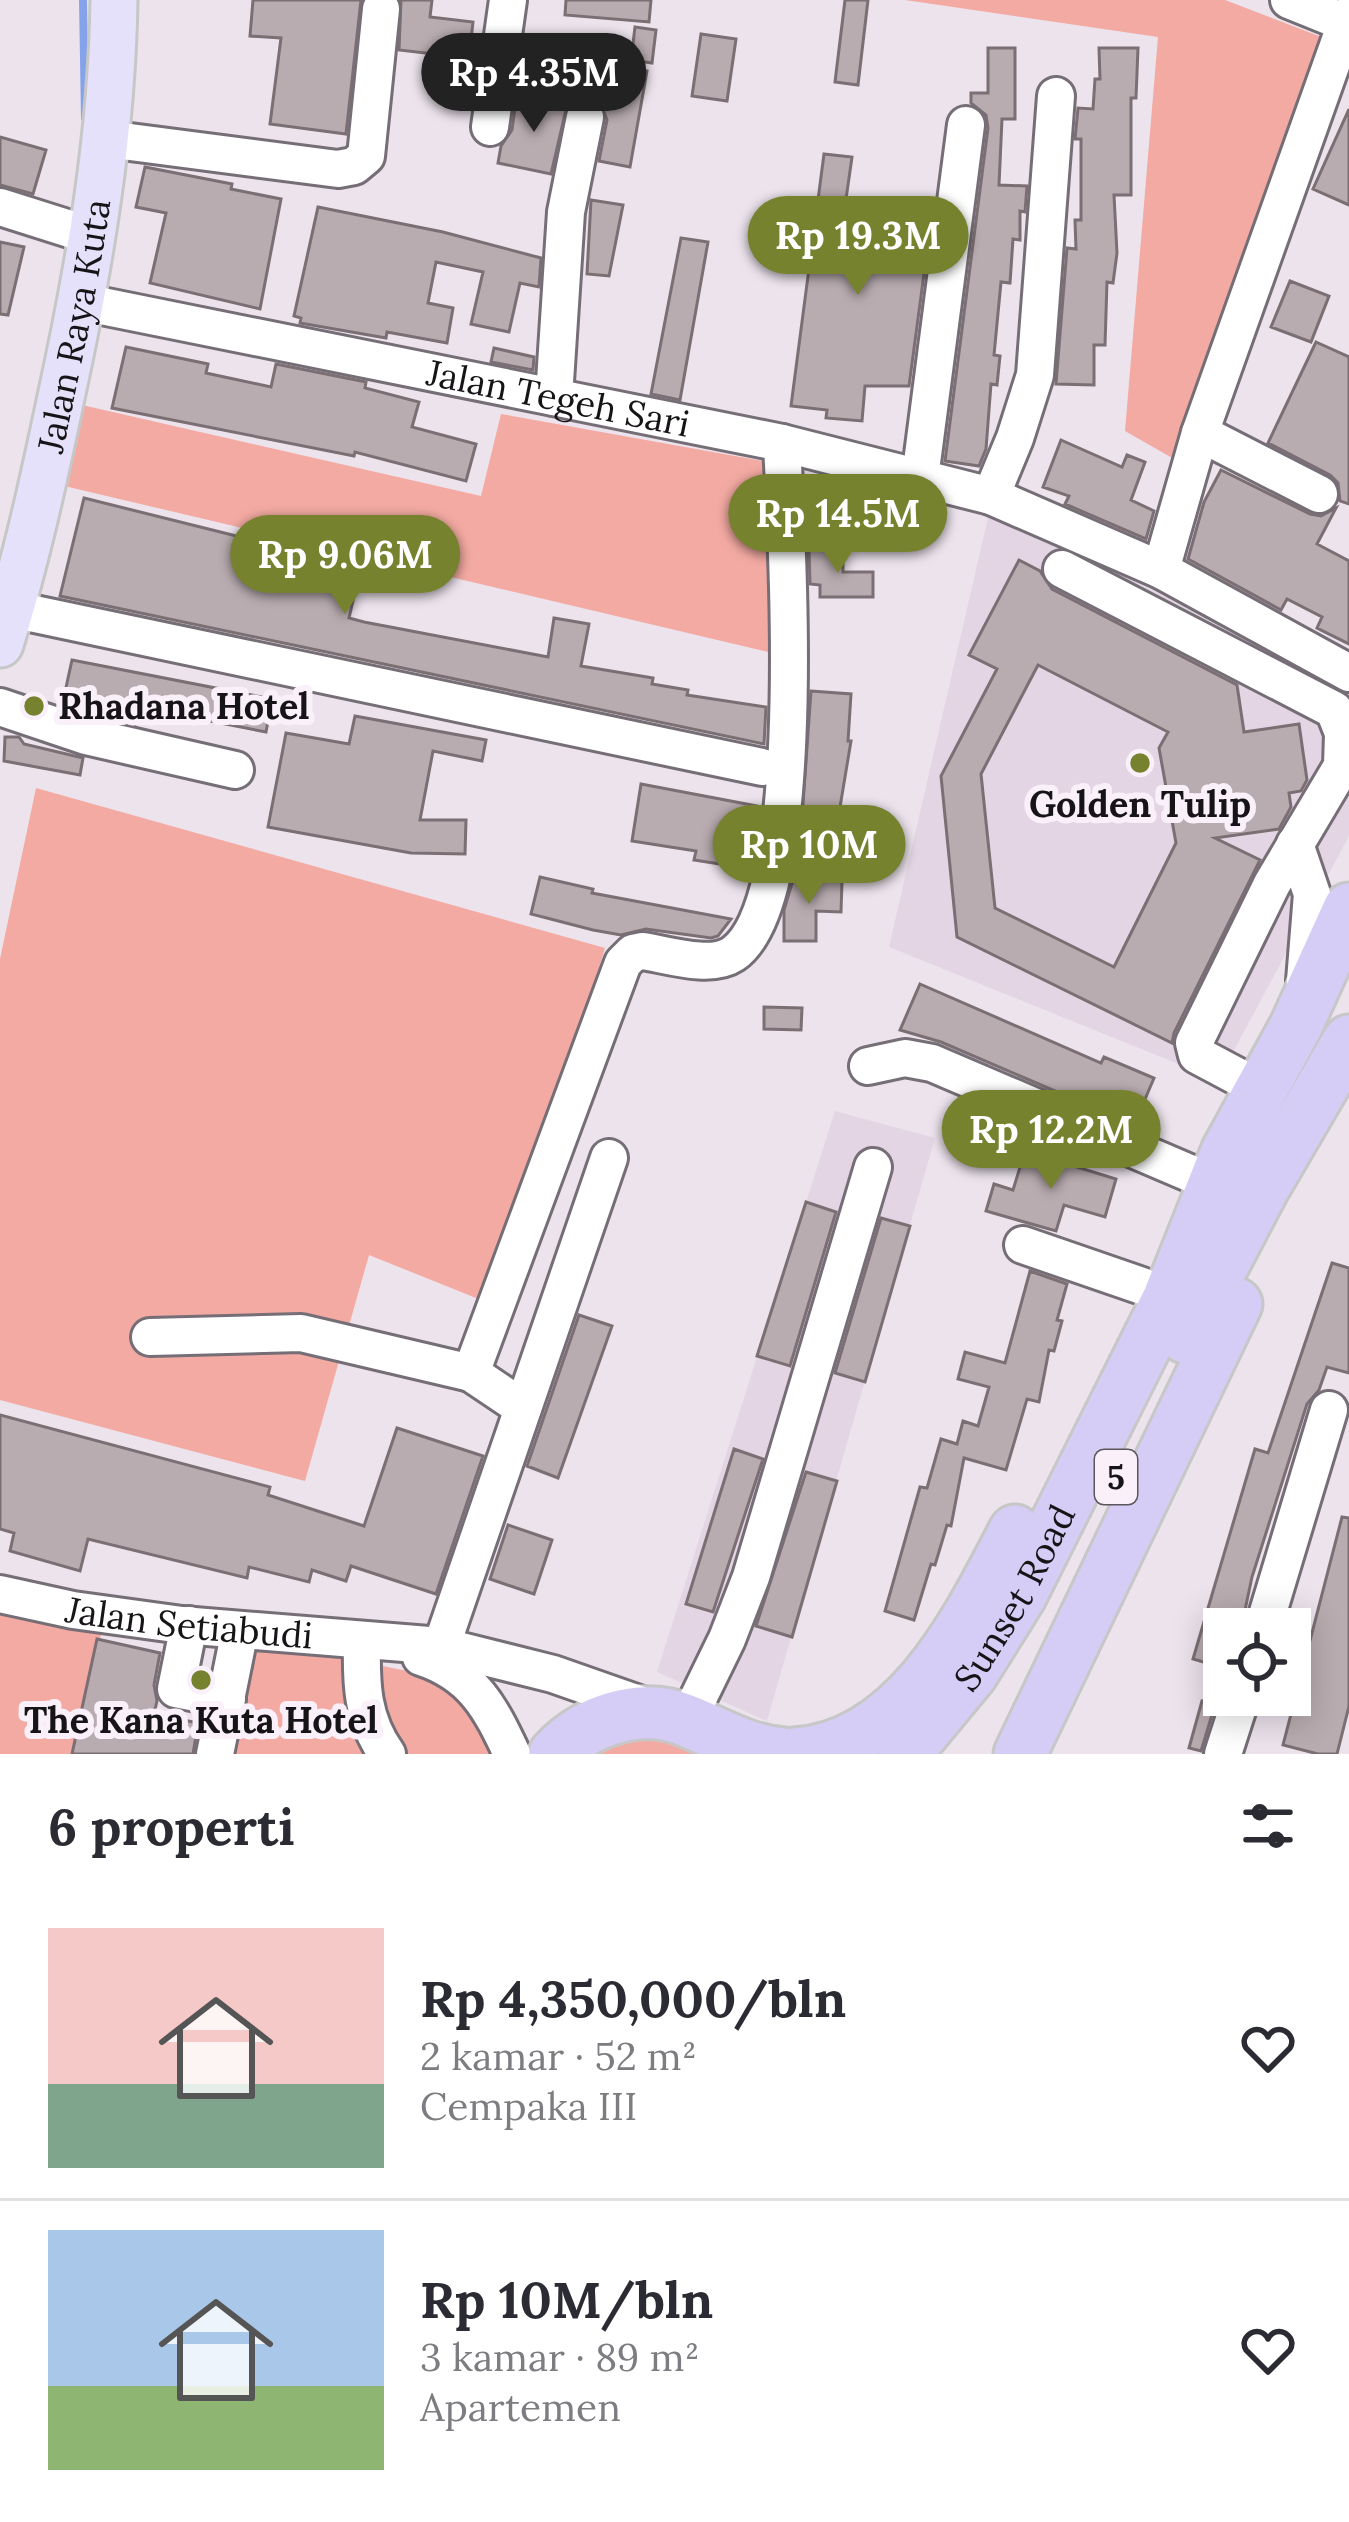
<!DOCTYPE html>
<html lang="id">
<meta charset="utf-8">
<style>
:root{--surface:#fff;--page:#f7f7f7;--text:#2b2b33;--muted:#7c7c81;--line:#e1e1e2;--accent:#77822f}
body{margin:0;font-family:Lora,serif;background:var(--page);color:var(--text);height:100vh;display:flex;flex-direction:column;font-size:45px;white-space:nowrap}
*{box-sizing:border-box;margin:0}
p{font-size:39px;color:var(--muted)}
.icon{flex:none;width:66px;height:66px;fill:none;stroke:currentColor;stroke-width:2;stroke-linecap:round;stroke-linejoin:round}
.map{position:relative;height:1754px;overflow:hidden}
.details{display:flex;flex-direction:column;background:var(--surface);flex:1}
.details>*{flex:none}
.buttons{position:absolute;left:1203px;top:1608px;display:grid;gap:24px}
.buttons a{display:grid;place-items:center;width:108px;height:108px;border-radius:0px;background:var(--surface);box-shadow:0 6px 30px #0003;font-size:60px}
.price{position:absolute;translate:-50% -102px;padding:0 27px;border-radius:42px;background:var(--accent);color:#fff;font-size:39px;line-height:78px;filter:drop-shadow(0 3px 6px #0008)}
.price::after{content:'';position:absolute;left:50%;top:72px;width:36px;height:27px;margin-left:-18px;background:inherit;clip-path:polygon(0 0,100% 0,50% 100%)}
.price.current{background:#222;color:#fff}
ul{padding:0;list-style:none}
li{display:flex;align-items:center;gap:36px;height:300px;padding:0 48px}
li+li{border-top:3px solid var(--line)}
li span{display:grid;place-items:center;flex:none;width:336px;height:240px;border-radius:0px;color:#555}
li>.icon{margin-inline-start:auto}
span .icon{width:144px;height:144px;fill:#fffc;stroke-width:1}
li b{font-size:51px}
h2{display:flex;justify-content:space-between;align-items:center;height:144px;padding:0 48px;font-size:51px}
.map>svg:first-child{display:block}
.built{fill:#e4d5e4}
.green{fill:#f3aaa2}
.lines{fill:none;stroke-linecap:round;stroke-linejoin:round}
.stream{stroke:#84a3ea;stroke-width:8}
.building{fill:#b9acb0;stroke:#7b6f73;stroke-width:3;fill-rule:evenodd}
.minor-casing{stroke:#766e76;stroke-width:42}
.major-casing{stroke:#c7c7c7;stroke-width:51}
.highway-casing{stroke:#c7c7c7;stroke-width:57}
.minor{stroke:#fff;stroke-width:36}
.major{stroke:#e6e1fa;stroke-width:45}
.highway{stroke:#d6cdf6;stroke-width:51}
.poi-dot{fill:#77822f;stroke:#f9f0f9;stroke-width:4.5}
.labels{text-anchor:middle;stroke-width:12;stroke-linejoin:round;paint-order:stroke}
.shield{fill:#f9f0f9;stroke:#5b565b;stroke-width:3}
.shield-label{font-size:33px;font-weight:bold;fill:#171417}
.street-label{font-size:36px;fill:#171417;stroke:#f9f0f9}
.poi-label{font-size:36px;font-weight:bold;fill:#171417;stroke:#f9f0f9}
</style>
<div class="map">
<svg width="1349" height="1754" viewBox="0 0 1349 1754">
<rect width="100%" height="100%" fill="#ece3ec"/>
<path class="built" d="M990,509L1349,689V836L1218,1080L889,947Z
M835,1111L935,1138L767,1721L657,1672Z"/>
<path class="green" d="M905,0H1225L1324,38L1174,459L1125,431L1158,37Z
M82,405L481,496L501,414L763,461L777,654L60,485Z
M36,788L605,948L496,1306L369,1255L305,1481L0,1400V959Z
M0,1604L103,1627L72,1754H0Z
M249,1639L427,1675L473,1714L493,1754H222Z
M636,1726L707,1754H573Z"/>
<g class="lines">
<path class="stream" d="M83,0L85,118"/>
</g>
<path class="building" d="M253,0H361L346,134L270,124L281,38L250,36Z
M401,0H432L430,17L473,22L469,58L399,50Z
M566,0H651L649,22L565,15Z
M845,0H868L858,85L835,82Z
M635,27L656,30L652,63L631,60Z
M701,34L736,39L727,101L692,96Z
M988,48H1015V119H1002L999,185L1027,186L1025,212L1020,211V240L1013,239L1010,283L1001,282L994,355L1000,356L997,385L991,384L986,449L979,466L945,461L988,128L986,115L971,103V93H988Z
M1099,48H1138L1136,98H1131V195H1114L1117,253L1113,283L1107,282L1105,345H1094V385L1056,384L1067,248L1076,249L1075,220H1081V139H1075L1078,108L1093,109L1095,79H1100Z
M625,67L647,71L630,167L599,161L607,120L599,100L601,90L621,93Z
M517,94L567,105L551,174L498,163L501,146L512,130Z
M1349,109V205L1313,189Z
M0,137L46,150L33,194L0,185Z
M824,154L852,157L846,199L889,201L888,213L932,214L909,386H865L862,421L826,418L827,410L791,406Z
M145,167L232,184L231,189L281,199L260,309L150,283L166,213L136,207Z
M591,200L623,205L609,276L587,274Z
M318,207L443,232L541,258L539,287L520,283L509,332L471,324L483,272L436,262L428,303L453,308L447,343L387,332L386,338L300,323L301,318L294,316Z
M681,238L708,242L680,400L651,394Z
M0,242L24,247L8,315L0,314Z
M1290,281L1329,296L1311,342L1271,327Z
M1316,342L1349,357V504L1340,501L1338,483L1330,475L1268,443Z
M126,347L208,364L206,373L271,387L276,364L366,382L365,388L419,402L412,427L476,444L466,481L355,452L354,456L112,408Z
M494,348L534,357L533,370L491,362Z
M1061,440L1122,467L1127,455L1145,462L1131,500L1154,511L1146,539L1065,504L1069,496L1043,487Z
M1221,470L1310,514L1321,516L1336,508L1317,544L1349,561V644L1317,628L1322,617L1287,599L1281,610L1188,559L1204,502Z
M84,498L361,567L349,618L364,622L548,657L554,618L589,624L581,666L653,678L652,684L688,690L687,695L766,707L764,744L60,596Z
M809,549H843V572H873V597H820V585L810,584Z
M1019,560L1040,571L1052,589L1237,685L1244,732L1299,724L1307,780L1301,791L1289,793L1291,807L1279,829L1215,838L1260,860L1174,1033L1172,1043L957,937L941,776L997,669L969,655ZM1038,665L1168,732L1159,748L1176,843L1114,967L995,908L981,774Z
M72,660L272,699L266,732L138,707L135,724L99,716L102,700L65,692Z
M811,691L851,694L848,741H851L835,837L801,832Z
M355,716L486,740L482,761L433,751L420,820H466L465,854L411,853L268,827L286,733L349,744Z
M5,737H19L24,744L83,758L80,775L4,761Z
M641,784L757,806L746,868L694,860L696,851L632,841Z
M540,877L593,889L592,893L731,919L718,936L711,938L646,929L621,935L593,930L531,914Z
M793,880L842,881L841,912L816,911V941H784V910Z
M920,984L1101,1063L1104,1057L1154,1078L1134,1125L941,1042L900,1030Z
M764,1007L802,1008L801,1030L764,1029Z
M1025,1151L1116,1179L1105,1217L1064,1205L1056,1231L986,1211L994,1184L1013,1190Z
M806,1202L836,1212L790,1366L757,1356Z
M881,1218L910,1226L865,1382L835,1373Z
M1332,1263L1349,1268V1373L1327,1367L1319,1390L1307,1404L1252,1577L1241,1629H1224V1668L1193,1659L1255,1449L1268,1453Z
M1030,1271L1067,1284L1057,1320L1062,1321L1054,1351L1049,1350L1039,1402L1027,1399L1006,1470L964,1458L951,1526L947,1525L935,1565L931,1564L914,1620L885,1611L920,1487L927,1488L941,1439L957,1444L963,1421L978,1426L989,1387L958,1379L965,1352L1005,1363Z
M579,1315L612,1326L558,1478L527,1466Z
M0,1415L270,1487L268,1495L364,1526L397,1428L483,1456L436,1594L351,1566L346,1581L312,1570L309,1582L249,1567L247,1578L88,1539L80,1571L10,1551L14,1533L0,1529Z
M734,1449L763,1459L713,1612L686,1604Z
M806,1472L837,1481L792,1637L756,1626Z
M1342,1517L1349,1518V1706L1337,1754H1318L1283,1745Z
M508,1525L552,1540L534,1594L490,1579Z
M97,1639L160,1653L154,1685L157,1701L154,1714L198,1723L193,1754H72Z
M1202,1701L1215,1705L1201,1751L1189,1748Z"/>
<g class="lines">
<defs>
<g id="minor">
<path d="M1289,0L1346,23"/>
<path d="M490,127L508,0"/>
<path d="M107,139L338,169L354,166L366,156L381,9"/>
<path d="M0,207L92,236"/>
<path id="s1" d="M82,302L782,443L991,496L1161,570L1349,673"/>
<path d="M554,397L566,212L585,117"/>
<path d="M1200,433L1319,494"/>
<path d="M920,478L966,125"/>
<path d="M991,496L1015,438L1035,375L1056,96"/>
<path d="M1062,569L1334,710L1343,733L1342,766L1272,884L1194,1043L1197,1055L1261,1089"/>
<path d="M1161,570L1200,433L1349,15"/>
<path d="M11,609L762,767"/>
<path d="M0,707L86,736L235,770"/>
<path d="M1295,844L1312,894L1305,981"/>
<path d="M868,1066L905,1058L932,1063L1215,1184"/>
<path d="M1023,1245L1142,1286"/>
<path d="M150,1337L301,1333L471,1373"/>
<path d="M523,1408L471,1373L623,963L633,953L643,951C668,955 711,969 733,954C811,900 786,537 782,443"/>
<path id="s2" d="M0,1594L73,1610L182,1625L441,1646L553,1674L650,1708"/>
<path d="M189,1625L176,1689L227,1699"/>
<path d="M1263,1629L1329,1410"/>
<path d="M362,1642C361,1684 362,1719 387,1754"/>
<path d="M421,1657C473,1674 490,1707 512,1754"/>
<path d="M436,1662L609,1158"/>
<path d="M687,1721L727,1639L751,1577L873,1167"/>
<path d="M215,1754L240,1630"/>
<path d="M1223,1754L1242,1695"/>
</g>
<g id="major">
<path id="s3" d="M0,644C25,565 43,483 60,402C89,269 112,136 114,0"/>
</g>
<g id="highway">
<path d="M1185,1337L1263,1188L1349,1041"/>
<path d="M555,1754C586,1720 641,1702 685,1720C720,1734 746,1751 784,1754"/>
<path d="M794,1754C907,1748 969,1619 1015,1531"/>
<path id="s4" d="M905,1754L972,1673L1020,1596L1168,1300L1227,1152L1296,1026L1349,909"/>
<path d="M1020,1754L1236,1304"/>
</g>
</defs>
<use href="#minor" class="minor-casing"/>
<use href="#major" class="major-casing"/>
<use href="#highway" class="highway-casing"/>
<use href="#minor" class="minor"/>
<use href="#major" class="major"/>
<use href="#highway" class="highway"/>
</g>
<g class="poi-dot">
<circle cx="34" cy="706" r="12"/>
<circle cx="1140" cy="763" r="12"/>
<circle cx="201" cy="1680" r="12"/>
</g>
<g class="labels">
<rect class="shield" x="1095" y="1450" width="42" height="54" rx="9"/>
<g class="shield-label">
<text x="1116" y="1489">5</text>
</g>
<g class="street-label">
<text dy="13" stroke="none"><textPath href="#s3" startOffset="327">Jalan Raya Kuta</textPath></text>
<text dy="13" stroke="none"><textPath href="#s1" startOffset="486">Jalan Tegeh Sari</textPath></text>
<text dy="13" stroke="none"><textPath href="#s4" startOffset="192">Sunset Road</textPath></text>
<text dy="13" stroke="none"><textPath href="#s2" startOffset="192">Jalan Setiabudi</textPath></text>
</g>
<g class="poi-label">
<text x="58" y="719" text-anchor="start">Rhadana Hotel</text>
<text x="1140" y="817">Golden Tulip</text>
<text x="201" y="1733">The Kana Kuta Hotel</text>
</g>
</g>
</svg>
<div class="buttons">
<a><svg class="icon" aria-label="locate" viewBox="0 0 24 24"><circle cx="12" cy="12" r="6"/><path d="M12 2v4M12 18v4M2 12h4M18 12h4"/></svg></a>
</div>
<b class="price current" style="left:534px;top:135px">Rp 4.35M</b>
<b class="price" style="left:858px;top:298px">Rp 19.3M</b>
<b class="price" style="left:838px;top:576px">Rp 14.5M</b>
<b class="price" style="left:345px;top:617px">Rp 9.06M</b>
<b class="price" style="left:809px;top:907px">Rp 10M</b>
<b class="price" style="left:1051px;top:1192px">Rp 12.2M</b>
</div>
<section class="details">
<h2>6 properti<svg class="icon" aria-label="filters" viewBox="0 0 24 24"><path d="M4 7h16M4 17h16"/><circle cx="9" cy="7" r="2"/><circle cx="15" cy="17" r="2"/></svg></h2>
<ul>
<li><span style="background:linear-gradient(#f6c9c9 65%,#7fa58c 0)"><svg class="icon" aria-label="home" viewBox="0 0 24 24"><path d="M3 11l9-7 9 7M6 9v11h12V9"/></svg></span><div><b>Rp 4,350,000/bln</b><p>2 kamar · 52 m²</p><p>Cempaka III</p></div><svg class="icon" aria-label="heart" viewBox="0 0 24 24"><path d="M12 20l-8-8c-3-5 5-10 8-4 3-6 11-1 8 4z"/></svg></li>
<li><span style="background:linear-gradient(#a9c7e8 65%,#8fb573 0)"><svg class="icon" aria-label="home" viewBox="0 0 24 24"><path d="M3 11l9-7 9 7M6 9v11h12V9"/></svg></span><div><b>Rp 10M/bln</b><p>3 kamar · 89 m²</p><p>Apartemen</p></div><svg class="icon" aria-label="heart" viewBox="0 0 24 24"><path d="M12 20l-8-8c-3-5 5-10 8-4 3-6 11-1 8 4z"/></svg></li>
</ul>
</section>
